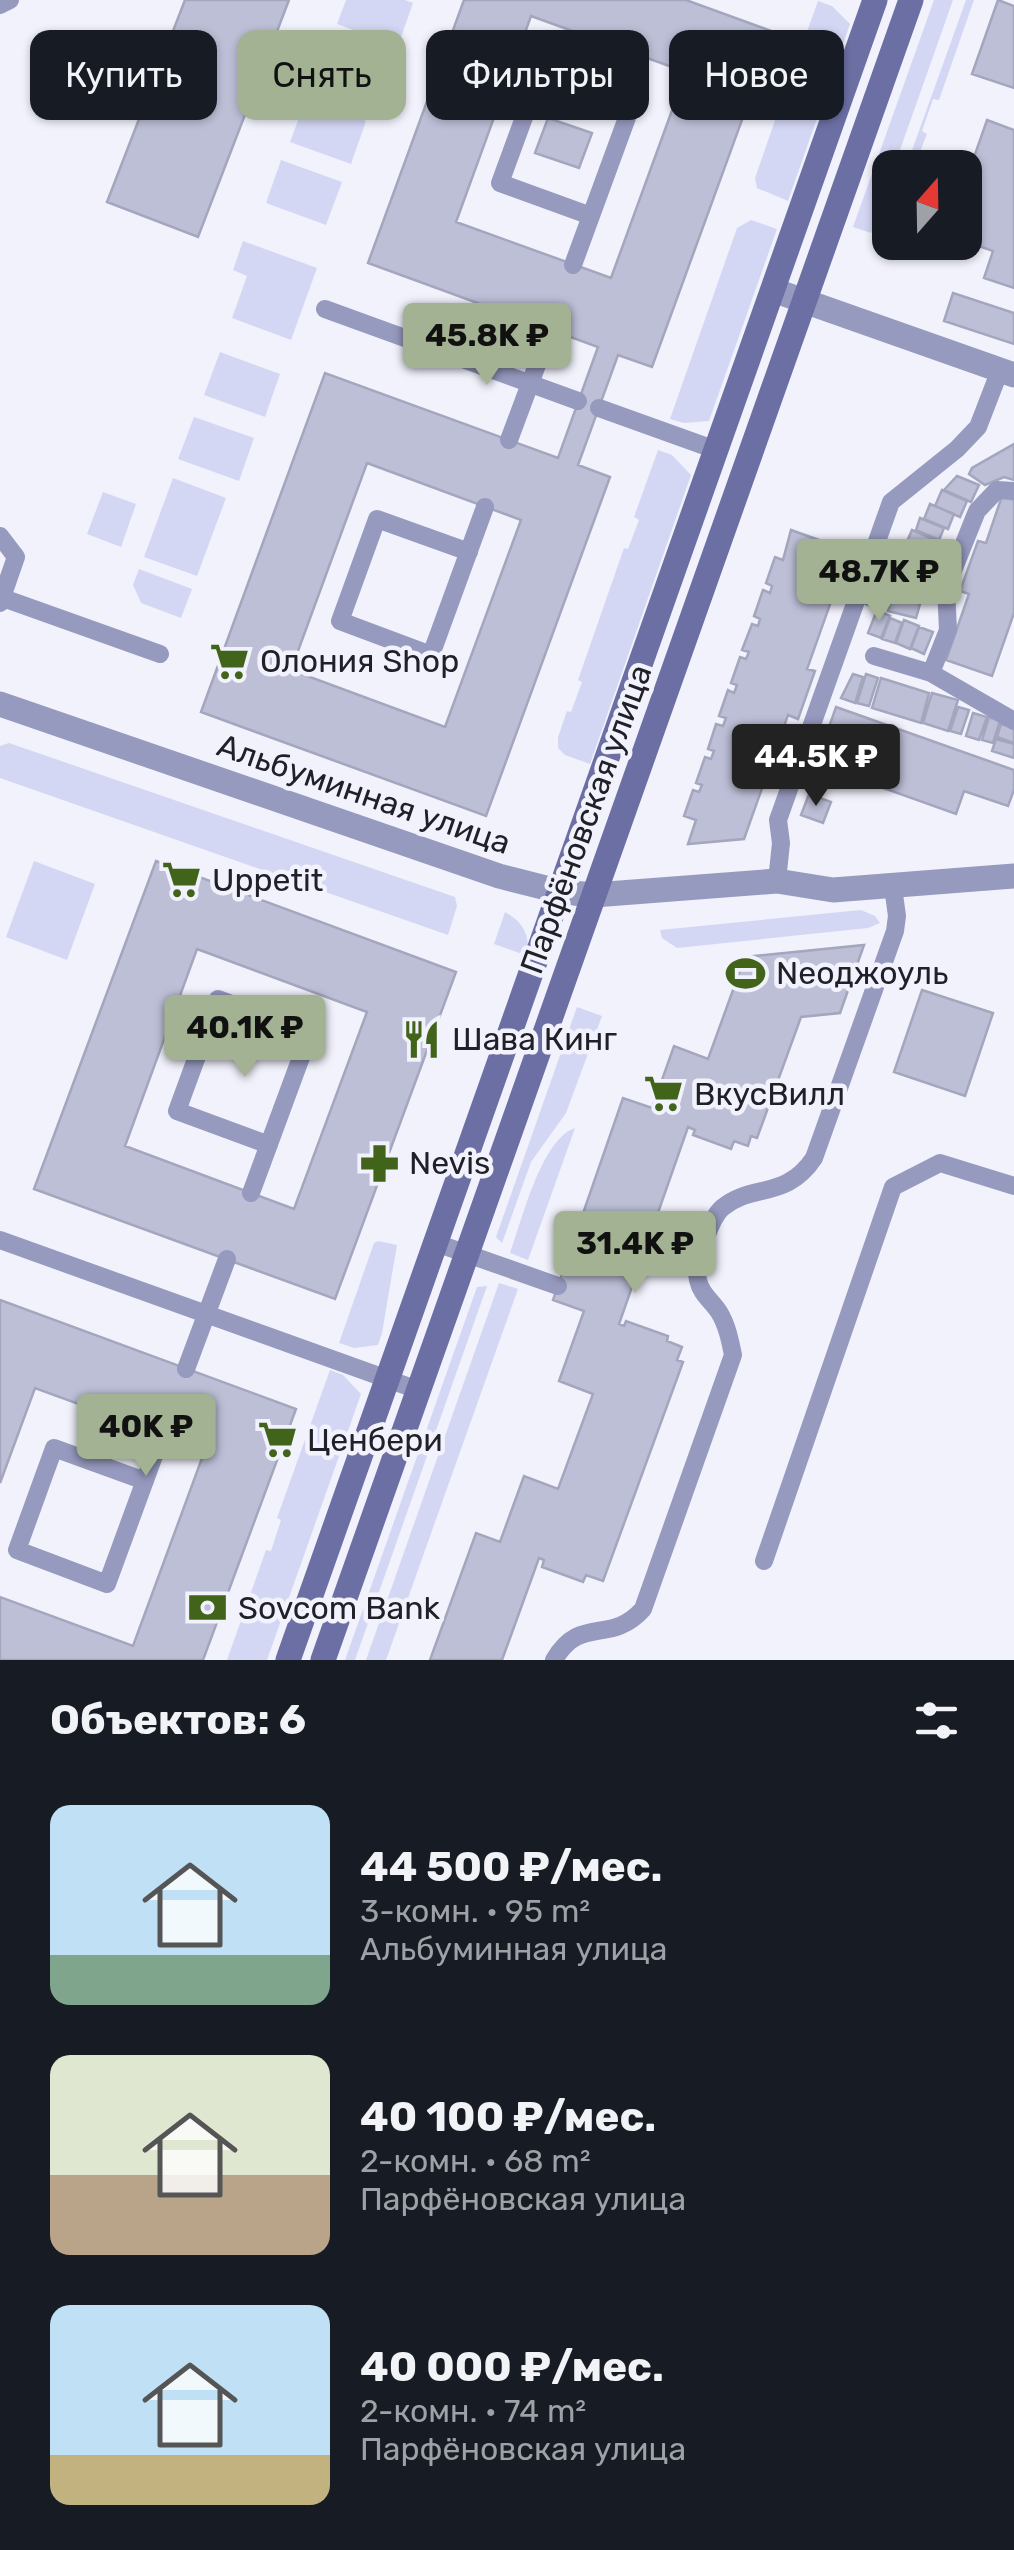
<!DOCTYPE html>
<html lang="ru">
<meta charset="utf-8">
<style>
:root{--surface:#171b24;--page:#242831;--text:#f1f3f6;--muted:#9ea1a6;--accent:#a2b293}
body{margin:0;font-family:Rubik,sans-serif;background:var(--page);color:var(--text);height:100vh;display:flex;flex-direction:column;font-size:38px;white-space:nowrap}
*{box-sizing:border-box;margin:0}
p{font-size:32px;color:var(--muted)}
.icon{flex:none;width:55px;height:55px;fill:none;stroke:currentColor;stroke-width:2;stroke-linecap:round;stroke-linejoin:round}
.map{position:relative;height:1660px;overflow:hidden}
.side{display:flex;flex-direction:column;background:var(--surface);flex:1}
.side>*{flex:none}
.hud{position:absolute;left:30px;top:30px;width:955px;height:90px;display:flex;gap:20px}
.needle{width:65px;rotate:20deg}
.buttons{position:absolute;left:872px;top:150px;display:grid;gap:20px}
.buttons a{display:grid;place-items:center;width:110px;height:110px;border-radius:20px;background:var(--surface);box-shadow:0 2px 8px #0004;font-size:50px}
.price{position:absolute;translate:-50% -85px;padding:0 22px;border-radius:10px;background:var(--accent);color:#111;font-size:32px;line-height:65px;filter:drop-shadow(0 2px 5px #0008)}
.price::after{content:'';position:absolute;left:50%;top:60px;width:30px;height:22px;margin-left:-15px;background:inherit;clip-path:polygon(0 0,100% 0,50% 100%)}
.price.on{background:#222;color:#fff}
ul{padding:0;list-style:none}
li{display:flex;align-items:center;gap:30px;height:250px;padding:0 50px}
li span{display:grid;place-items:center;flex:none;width:280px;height:200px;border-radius:20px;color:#555}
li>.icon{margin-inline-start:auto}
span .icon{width:120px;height:120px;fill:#fffc;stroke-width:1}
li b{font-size:42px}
h2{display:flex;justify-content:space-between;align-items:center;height:120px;padding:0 50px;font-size:42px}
.chip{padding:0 35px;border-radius:20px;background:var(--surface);box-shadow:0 2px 8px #0004;font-size:35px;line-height:90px}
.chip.on{background:var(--accent);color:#111}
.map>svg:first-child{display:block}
.green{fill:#d4d7f4}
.building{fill:#bdbfd7;stroke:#a3a6bd;stroke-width:2.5;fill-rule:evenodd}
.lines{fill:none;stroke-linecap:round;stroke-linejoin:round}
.lane{stroke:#979abf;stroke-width:18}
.street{stroke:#979abf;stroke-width:25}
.secondary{stroke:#6c6fa3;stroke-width:25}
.labels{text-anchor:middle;stroke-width:9;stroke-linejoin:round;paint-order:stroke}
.poi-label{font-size:32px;fill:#202029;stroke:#f1f2fc;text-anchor:start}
.street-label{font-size:32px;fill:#202029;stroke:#f1f2fc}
</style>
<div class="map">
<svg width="1014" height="1660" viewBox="0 0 1014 1660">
<rect width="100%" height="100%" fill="#f1f2fc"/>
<path class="green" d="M346,0H405L413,3L398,46L337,24Z
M934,0H953L894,167L890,168V179L871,233L853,227Z
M966,0H974L939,100L933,99L922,131L927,134L914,167H906Z
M818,1L832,6L850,24L788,201L757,188L755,178L779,109L784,110L794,81L790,79Z
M328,39L388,61L373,103L312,82Z
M306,99L366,121L351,164L290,142Z
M281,160L342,182L326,225L266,203Z
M751,220L777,229L709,421L684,423L670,419L737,228Z
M243,241L317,268L291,340L232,318L247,276L233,270Z
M220,352L280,374L265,417L204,395Z
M194,417L254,438L239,481L178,459Z
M658,450L672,455L691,475L590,764L565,755L558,748V737L567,711L571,712L582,682L578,680L624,548L628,549L639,520L634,517Z
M173,478L226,498L197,576L144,557Z
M103,492L136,504L121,547L87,534Z
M139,569L192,589L181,618L141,603L133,585Z
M9,743L455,897L457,906L448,935L0,778V746Z
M34,861L95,884L67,960L6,937Z
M861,910L875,916L880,923L868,928L677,948L662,938L660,930Z
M505,912C524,923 529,934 528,956L494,944Z
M577,1007L602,1016L566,1113L531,1162L502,1243L496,1237Z
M575,1128L528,1260L510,1253C522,1221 541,1139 575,1128Z
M378,1241L397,1245L382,1333L378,1345L354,1348L339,1343L374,1243Z
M499,1283L518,1289L386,1660H366Z
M487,1286L355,1660H345L477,1287Z
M330,1370L343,1375L361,1394L267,1660H227L266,1550L271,1551L281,1520L277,1518Z"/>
<path class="building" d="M185,0H289L198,237L107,202Z
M464,0H686L774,32L652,367L618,355L578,465L610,477L486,816L201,712L325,373L558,458L598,347L368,263ZM531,16L686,72L611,278L456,222ZM367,463L521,520L445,727L291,670Z
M998,0L1014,6V88L972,74Z
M548,118L592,133L579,168L535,153Z
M987,120L1014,130V288L984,278L993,251L965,241V183Z
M953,293L1014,313V344L944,321Z
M1014,444V480L1004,477L985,485L969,474L972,468Z
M957,476L979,485L971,502L944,490Z
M942,490L967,501L960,517L935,506Z
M1002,496L1014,500V613L992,676L946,660L969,594L960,591L978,541L986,543Z
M930,504L954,514L948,529L924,519Z
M920,518L944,528L939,540L916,530Z
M791,530L892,566L877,608L834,593L807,669L815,671L798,719L788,715L744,839L688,844L696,820L684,816L693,790L699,792L702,785L696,783L705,757L711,759L714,751L708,749L716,724L723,726L726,718L719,716L728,690L734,693L737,685L731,683L740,657L746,659L749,652L742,650L752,624L758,626L760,619L754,616L763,590L770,593L772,586L766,583L775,557L783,560Z
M912,530L938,541L932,557L905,546Z
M907,550L932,560L927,573L901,563Z
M904,568L929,578L923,593L898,583Z
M902,587L923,594L920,602L899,596Z
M893,596L920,604L916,618L888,611Z
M877,610L890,616L881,638L868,633Z
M890,618L902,623L895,643L882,639Z
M904,620L919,626L910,649L896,643Z
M919,627L933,632L924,654L911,648Z
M853,674L863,677L855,703L841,698Z
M866,674L878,678L869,706L857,703Z
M881,678L929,693L921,723L872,708Z
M932,693L958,700L948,731L923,723Z
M836,707L1014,770V790L1008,806L964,791L956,814L816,764Z
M958,707L969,710L961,734L950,731Z
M973,713L987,717L979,740L966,736Z
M989,717L1000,721L993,743L982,740Z
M1001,724L1014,728V743L997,737Z
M996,739L1014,744V758L992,751Z
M809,794L831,802L823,823L801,815Z
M156,861L456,972L335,1299L34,1189ZM197,949L367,1012L294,1209L125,1146Z
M864,945L840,1013L801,1017L757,1138L751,1136L748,1146L734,1141L731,1149L693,1135L695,1130L688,1127L619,1324L624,1326L626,1321L668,1336L667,1341L682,1347L677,1360L683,1362L603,1581L586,1575L583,1582L542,1567L544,1560L539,1558L502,1660H430L476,1533L500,1542L524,1476L558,1489L593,1394L559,1381L584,1311L553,1300L623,1098L652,1108L674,1046L708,1059L745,957Z
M922,990L993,1013L965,1096L894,1072Z
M0,1300L296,1409L203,1660H0V1597L133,1646L205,1450L35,1388L0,1483Z"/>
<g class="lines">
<path class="lane" d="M0,5L10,0
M573,265L632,104L541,71L500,183L591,216
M325,309L578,401
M599,408L716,450
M509,440L550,330
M0,536L16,557L0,603
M469,552L377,519L340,621L431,655L485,507
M871,558L891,502L957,449L978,427L1000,370
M3,598L160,654
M874,656L931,673L1014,721
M931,673L948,630L946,588L977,511L997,490L1014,491
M777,881L781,843L778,820L856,601
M251,1193L310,1033L218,999L177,1111L269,1145
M0,1240L418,1390
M436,1243L558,1286
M186,1369L227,1259
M145,1481L54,1448L17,1550L107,1584L162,1434
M764,1561L893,1187L940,1163L1014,1186
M554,1660C581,1614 610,1646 643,1609L733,1355C730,1340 727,1325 719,1312C711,1300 701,1294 698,1280C695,1267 700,1254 704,1242C708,1232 713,1216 722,1208C752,1183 786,1200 814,1158L895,931L897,916L893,887"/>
<path class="street" d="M773,290L1014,375
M0,704L499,876L562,892L594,895L777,881L833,890L1014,876"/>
<path class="secondary" d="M288,1660L875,0
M323,1660L911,0"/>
</g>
<defs>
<symbol id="supermarket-bare" viewBox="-9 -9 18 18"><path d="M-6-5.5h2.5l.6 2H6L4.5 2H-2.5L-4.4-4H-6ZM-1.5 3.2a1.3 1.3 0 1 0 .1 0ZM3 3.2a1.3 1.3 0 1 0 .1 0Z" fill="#42631a" stroke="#f1f2fc" stroke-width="2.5" paint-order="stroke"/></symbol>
<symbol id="stadium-bare" viewBox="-9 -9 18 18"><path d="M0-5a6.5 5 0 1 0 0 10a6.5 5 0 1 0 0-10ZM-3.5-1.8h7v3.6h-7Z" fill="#42631a" stroke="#f1f2fc" stroke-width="2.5" paint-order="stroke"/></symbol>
<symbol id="restaurant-bare" viewBox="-9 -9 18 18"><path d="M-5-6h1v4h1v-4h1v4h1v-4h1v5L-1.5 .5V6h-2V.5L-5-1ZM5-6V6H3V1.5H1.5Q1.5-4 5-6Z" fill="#42631a" stroke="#f1f2fc" stroke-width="2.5" paint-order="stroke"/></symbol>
<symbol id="pharmacy-bare" viewBox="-9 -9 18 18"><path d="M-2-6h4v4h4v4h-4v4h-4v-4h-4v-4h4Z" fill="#42631a" stroke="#f1f2fc" stroke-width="2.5" paint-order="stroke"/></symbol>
<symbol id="bank-bare" viewBox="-9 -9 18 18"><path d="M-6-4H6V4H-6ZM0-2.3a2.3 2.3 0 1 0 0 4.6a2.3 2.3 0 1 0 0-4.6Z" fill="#42631a" stroke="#f1f2fc" stroke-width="2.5" paint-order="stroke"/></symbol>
</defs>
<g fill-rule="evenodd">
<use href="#supermarket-bare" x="202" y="634" width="55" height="55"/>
<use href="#supermarket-bare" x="154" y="852" width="55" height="55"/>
<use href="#stadium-bare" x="718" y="946" width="55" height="55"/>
<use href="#restaurant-bare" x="394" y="1012" width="55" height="55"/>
<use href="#supermarket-bare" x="636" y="1066" width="55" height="55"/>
<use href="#pharmacy-bare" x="352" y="1136" width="55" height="55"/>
<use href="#supermarket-bare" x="250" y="1412" width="55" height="55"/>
<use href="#bank-bare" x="180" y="1580" width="55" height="55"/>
</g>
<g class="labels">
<g class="poi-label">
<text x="260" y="672">Олония Shop</text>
<text x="212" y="891">Uppetit</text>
<text x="776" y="984">Neoджоуль</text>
<text x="452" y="1050">Шава Кинг</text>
<text x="694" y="1105">ВкусВилл</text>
<text x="409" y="1174">Nevis</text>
<text x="307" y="1451">Ценбери</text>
<text x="238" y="1619">Sovcom Bank</text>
</g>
<g class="street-label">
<text transform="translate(364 794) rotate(19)" y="11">Альбуминная улица</text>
<text transform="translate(586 819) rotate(-70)" y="11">Парфёновская улица</text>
</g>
</g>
</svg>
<div class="buttons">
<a><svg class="needle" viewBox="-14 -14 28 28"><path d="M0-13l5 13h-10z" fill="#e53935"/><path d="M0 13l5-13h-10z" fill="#9ea1a6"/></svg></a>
</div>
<b class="price" style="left:487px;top:388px">45.8K ₽</b>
<b class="price" style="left:879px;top:624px">48.7K ₽</b>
<b class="price on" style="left:816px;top:809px">44.5K ₽</b>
<b class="price" style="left:245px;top:1080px">40.1K ₽</b>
<b class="price" style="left:635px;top:1296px">31.4K ₽</b>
<b class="price" style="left:146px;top:1479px">40K ₽</b>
<div class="hud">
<a class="chip">Купить</a>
<a class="chip on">Снять</a>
<a class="chip">Фильтры</a>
<a class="chip">Новое</a>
</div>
</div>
<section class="side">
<h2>Объектов: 6<svg class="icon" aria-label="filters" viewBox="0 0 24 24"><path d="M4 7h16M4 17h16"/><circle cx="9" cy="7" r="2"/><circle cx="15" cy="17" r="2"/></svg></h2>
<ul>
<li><span style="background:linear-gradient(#bfe0f5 75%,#7fa58c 0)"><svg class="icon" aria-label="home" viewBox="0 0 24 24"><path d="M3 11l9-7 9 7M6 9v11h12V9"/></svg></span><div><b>44 500 ₽/мес.</b><p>3-комн. · 95 m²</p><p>Альбуминная улица</p></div></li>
<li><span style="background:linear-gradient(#dfe7d0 60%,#b9a48a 0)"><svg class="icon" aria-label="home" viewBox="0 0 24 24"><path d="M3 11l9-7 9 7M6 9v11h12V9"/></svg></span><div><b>40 100 ₽/мес.</b><p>2-комн. · 68 m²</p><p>Парфёновская улица</p></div></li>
<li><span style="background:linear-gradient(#bfe0f5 75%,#c2b280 0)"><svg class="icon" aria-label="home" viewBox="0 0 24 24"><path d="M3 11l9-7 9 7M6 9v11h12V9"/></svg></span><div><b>40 000 ₽/мес.</b><p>2-комн. · 74 m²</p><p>Парфёновская улица</p></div></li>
</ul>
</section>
